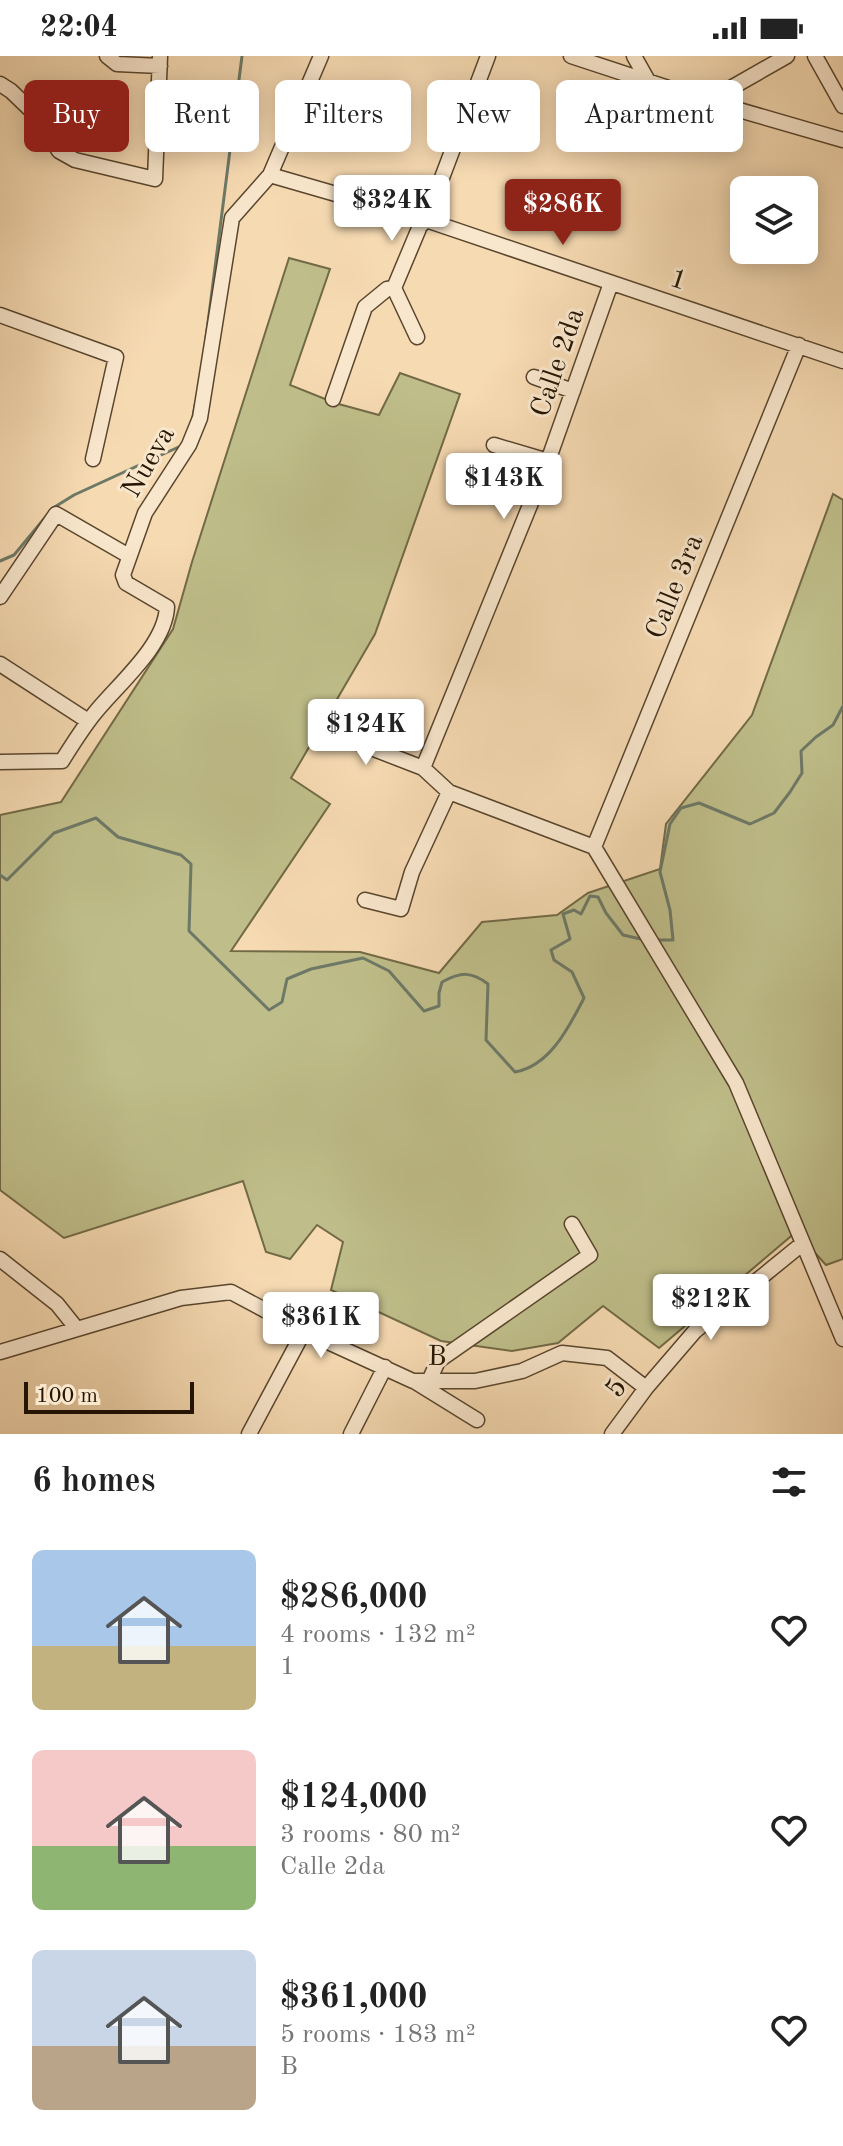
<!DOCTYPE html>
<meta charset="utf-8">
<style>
:root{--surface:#fff;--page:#f6f6f6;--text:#222;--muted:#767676;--accent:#8f2418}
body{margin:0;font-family:"Old Standard TT",serif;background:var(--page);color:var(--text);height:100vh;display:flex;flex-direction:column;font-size:30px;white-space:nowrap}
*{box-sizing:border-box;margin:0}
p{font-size:26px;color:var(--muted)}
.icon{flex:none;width:44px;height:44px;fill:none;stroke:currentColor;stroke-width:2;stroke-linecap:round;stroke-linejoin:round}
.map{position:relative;height:1378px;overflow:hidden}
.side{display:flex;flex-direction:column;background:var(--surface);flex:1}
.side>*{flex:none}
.hud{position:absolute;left:24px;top:24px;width:796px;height:72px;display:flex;gap:16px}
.buttons{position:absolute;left:730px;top:120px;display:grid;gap:16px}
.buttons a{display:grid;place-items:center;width:88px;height:88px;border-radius:12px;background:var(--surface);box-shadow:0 4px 20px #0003;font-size:40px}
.scale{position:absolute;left:24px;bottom:20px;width:170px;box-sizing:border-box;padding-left:8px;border:4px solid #251502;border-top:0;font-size:22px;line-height:28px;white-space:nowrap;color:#251502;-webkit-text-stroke:6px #f9e7cd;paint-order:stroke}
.price{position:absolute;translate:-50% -68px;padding:0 18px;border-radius:8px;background:#fff;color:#222;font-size:26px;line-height:52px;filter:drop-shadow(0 2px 4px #0008)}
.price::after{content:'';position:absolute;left:50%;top:48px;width:24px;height:18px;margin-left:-12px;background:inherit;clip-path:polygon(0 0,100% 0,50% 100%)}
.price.selected{background:var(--accent);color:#fff}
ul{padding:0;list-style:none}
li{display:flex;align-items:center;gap:24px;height:200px;padding:0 32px}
li span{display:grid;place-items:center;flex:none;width:224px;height:160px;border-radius:12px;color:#555}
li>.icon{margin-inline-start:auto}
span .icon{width:96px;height:96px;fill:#fffc;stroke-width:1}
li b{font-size:34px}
h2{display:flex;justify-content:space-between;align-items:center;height:96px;padding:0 32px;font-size:34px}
.chip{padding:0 28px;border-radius:12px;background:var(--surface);box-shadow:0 4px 20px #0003;font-size:28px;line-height:72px}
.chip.selected{background:var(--accent);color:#fff}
.status{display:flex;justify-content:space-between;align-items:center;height:56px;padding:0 40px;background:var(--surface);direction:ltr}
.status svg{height:22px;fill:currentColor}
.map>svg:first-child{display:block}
.green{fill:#bfbe8a;stroke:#726a46;stroke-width:2}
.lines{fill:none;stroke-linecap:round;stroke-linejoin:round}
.stream{stroke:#6d7967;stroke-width:3}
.minor-casing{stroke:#59462e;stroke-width:17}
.minor{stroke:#f9e7cd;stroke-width:14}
.labels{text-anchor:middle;stroke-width:6;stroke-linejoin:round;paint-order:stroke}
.street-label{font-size:28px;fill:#251502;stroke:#f9e7cd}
</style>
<div class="status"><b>22:04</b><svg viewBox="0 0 49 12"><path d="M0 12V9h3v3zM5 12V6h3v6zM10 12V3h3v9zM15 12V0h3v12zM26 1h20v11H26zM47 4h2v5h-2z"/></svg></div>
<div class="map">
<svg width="843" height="1378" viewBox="0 0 843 1378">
<rect width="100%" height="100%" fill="#f6dab2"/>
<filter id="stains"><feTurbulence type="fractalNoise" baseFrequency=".0025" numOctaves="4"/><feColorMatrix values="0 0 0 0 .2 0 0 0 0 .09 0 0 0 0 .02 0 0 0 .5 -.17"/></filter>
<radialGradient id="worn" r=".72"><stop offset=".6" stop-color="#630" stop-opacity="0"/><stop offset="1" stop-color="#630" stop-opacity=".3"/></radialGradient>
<path class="green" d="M289,202L330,213L290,329L335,347L379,359L400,317L460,338L375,578L291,722L330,748L231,895L360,896L439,917L482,866L557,859L588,837L660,813L666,768L752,659L833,438L843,444V1203L826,1209L796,1176L659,1292L603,1250L558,1287L512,1295L441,1285L331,1234L343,1186L317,1169L290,1203L266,1196L243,1125L64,1182L0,1134V759L61,746L173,573L192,506Z"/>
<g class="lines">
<path class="stream" d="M205,290L242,0
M192,365L196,345
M53,452L74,439L183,389
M0,505L14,499L48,458
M0,819L7,824L54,777L96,762L118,781L181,799L191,808L189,875L269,954L282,946L287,923L311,913L363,902L389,915L424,955L439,950V937L442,926C461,916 471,915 488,928L486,984L515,1016C550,1010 569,971 584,942L572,916L554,904L551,894L570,883L563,858L574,854L581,858L590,840L598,841L606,857L623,879L645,884
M657,884H673L670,854L660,816L670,768L681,752L699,747L750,768L774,757L790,736L802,717L801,695L816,681L833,669L843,650"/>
<defs>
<path id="minor" d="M107,0L117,8L160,10
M571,0L708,45L843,84
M634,0L648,25
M815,0L843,50
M0,28L11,35L36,59L59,95L75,104L155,123L160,0
M708,45L787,0
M270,119L426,164L843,305
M394,232L420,170L426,164L488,0
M394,232L417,281
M0,259L116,301L93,403
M534,321L573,335
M333,343L365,251L387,233L394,232
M494,389L548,405
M0,541L56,458L129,500
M0,608L88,665
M322,673L423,712L449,736L594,791L736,1027L843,1283
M0,706L62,705C72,689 82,673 94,658C118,628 165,590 167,551L126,527L123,519L145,457L189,389L200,362L232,162L270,119L321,0
M423,712L548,405L611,227
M594,791L799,289
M365,844L401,853L412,816L449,736
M0,1203L57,1248L77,1273
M0,1296L181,1242L231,1236L304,1275L413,1325H475L522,1315L562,1297L607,1302L646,1332
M414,1325L477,1364
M429,1325L438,1305L590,1199L572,1168
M249,1378L304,1275
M351,1378L385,1311
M612,1378L646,1332L695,1275L802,1188"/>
</defs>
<use href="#minor" class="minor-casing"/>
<use href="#minor" class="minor"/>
</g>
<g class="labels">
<g class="street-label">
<text transform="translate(679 222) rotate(18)" y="10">1</text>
<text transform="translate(556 306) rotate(-71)" y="10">Calle 2da</text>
<text transform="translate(147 405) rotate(-60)" y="10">Nueva</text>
<text transform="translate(673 530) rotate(-68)" y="10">Calle 3ra</text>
<text transform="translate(437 1299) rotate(1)" y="10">B</text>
<text transform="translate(615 1331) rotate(-53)" y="10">5</text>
</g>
</g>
<rect width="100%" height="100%" filter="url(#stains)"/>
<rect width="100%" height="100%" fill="url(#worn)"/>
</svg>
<div class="buttons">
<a><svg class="icon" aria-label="layers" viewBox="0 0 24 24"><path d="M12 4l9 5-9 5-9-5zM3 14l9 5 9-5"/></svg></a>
</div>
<div class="scale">100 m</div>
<b class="price" style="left:392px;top:187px">$324K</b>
<b class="price selected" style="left:563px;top:191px">$286K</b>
<b class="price" style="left:504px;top:465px">$143K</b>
<b class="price" style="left:366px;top:711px">$124K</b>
<b class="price" style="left:711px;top:1286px">$212K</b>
<b class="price" style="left:321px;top:1304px">$361K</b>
<div class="hud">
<a class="chip selected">Buy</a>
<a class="chip">Rent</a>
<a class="chip">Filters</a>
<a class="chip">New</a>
<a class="chip">Apartment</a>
</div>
</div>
<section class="side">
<h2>6 homes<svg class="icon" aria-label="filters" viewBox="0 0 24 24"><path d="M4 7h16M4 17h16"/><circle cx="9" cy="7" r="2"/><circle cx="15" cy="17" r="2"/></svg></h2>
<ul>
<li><span style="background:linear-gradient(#a9c7e8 60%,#c2b280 0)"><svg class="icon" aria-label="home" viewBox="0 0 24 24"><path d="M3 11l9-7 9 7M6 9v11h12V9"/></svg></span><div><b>$286,000</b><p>4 rooms · 132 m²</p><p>1</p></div><svg class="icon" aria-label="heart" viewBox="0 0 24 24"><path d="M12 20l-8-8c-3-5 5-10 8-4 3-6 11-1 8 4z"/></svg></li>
<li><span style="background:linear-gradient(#f6c9c9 60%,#8fb573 0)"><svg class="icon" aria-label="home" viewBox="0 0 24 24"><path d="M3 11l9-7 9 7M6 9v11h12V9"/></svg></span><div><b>$124,000</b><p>3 rooms · 80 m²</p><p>Calle 2da</p></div><svg class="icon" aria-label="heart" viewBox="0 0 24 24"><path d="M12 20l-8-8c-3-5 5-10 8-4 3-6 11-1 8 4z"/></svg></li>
<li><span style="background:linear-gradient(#c9d6e8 60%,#b9a48a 0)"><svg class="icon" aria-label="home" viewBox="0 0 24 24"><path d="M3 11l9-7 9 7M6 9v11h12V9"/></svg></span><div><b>$361,000</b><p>5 rooms · 183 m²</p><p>B</p></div><svg class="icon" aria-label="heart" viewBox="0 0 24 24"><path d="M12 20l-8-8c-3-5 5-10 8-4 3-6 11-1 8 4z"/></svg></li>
</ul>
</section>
